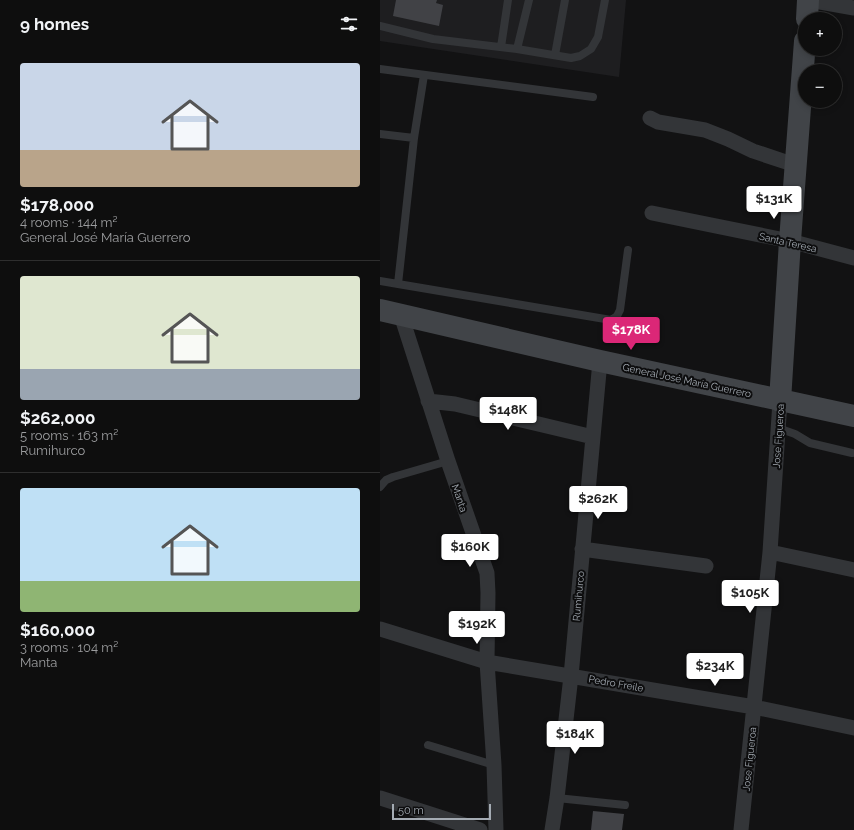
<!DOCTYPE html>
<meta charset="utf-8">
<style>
:root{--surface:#0e0e0e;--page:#171717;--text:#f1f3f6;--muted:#9b9c9e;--line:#2e2e2e;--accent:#db2777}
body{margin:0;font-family:Raleway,sans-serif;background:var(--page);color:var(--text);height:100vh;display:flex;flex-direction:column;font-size:15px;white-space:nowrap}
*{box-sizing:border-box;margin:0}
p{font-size:13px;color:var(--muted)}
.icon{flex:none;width:22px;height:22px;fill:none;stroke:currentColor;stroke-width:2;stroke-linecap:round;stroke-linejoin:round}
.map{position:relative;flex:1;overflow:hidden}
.sheet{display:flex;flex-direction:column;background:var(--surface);width:380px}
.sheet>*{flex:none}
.tools{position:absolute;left:418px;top:12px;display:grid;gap:8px}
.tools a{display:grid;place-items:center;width:44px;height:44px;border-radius:50%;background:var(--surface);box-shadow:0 2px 6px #0003,0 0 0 1px var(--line);font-size:20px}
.scale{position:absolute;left:12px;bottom:10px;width:99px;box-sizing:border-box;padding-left:4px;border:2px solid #a4abb3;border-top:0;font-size:11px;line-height:14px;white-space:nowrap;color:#a4abb3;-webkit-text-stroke:3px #0d0d0e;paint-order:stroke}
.price{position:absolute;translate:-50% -34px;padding:0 9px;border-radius:4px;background:#fff;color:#222;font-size:13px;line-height:26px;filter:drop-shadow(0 1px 2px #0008)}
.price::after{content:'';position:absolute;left:50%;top:24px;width:12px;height:9px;margin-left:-6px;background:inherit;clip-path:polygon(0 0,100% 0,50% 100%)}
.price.active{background:var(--accent);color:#fff}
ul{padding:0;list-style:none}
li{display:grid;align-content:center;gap:8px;height:212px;padding:0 20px}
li+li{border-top:1px solid var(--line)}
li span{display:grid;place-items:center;height:124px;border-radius:4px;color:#555}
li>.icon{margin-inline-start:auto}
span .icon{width:72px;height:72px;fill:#fffc;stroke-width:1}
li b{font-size:17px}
h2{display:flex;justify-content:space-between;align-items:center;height:48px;padding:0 20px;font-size:17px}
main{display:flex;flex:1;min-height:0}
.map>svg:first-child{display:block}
.built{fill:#1e1e20}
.building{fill:#414246}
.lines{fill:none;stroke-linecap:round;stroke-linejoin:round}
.lane{stroke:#333538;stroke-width:8}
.street{stroke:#333538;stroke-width:15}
.secondary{stroke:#414448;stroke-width:22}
.labels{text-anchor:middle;stroke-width:4;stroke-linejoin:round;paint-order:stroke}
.street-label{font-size:10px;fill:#a4abb3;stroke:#0d0d0e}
</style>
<main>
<section class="sheet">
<h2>9 homes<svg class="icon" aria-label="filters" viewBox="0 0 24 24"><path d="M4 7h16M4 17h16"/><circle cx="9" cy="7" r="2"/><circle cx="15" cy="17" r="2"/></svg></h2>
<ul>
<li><span style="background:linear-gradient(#c9d6e8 70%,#b9a48a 0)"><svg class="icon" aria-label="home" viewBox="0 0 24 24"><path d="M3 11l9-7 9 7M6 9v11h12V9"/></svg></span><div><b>$178,000</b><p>4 rooms · 144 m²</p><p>General José María Guerrero</p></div></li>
<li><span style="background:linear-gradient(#dfe7d0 75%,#9aa5b1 0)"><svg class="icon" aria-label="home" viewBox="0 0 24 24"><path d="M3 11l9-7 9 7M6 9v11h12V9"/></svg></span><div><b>$262,000</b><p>5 rooms · 163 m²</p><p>Rumihurco</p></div></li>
<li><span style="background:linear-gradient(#bfe0f5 75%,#8fb573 0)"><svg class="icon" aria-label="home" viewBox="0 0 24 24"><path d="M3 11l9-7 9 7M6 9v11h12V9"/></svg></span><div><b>$160,000</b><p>3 rooms · 104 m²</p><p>Manta</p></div></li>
</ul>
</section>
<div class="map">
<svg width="474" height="830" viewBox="0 0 474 830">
<rect width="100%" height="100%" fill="#121213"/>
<path class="built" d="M0,0H246L239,77L0,41Z"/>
<path class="building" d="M16,0H57L56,3L63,5L59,26L13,16Z
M213,811L244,814L242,830H211Z"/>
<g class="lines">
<path class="lane" d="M0,26L53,39L137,49L191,58L200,56L211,49L218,37L225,0
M121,47L128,0
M137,49L149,0
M175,55L185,0
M0,69L213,97
M44,75L34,138L18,284L231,320L237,316L240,310L248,250
M0,134L34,138
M0,281L18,284
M398,428L415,434L430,443L472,453
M0,487L6,480L13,477L68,461
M48,745L114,765
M177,798L245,805"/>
<path class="street" d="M429,0L474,8
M270,118L278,122L325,130L348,139L373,151L415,165
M272,213L410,241L474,258
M21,315L68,461L107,573L108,593L107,662L114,765L116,830
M48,401L75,404L213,437
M202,549L326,566
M390,552L474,570
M0,629L107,662L374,707L474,728
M0,798L100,830
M172,830L177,798L191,676L220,361
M361,830L390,552L400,401"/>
<path class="secondary" d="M427,19L428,0
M0,310L220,361L474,416
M400,401L410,241L425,41"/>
</g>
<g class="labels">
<g class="street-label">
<text transform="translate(408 242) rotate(13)" y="4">Santa Teresa</text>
<text transform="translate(307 380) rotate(12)" y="4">General José María Guerrero</text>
<text transform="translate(398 436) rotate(-86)" y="4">Jose Figueroa</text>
<text transform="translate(80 498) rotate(71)" y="4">Manta</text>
<text transform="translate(198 596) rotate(-85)" y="4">Rumihurco</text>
<text transform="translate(236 683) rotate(10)" y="4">Pedro Freile</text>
<text transform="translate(369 759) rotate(-84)" y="4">Jose Figueroa</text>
</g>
</g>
</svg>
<div class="tools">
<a>+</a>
<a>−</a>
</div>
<div class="scale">50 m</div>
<b class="price" style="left:394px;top:220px">$131K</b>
<b class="price active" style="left:251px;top:351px">$178K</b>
<b class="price" style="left:128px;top:431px">$148K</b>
<b class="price" style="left:218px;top:520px">$262K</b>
<b class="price" style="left:90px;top:568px">$160K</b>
<b class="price" style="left:370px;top:614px">$105K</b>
<b class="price" style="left:97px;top:645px">$192K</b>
<b class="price" style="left:335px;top:687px">$234K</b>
<b class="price" style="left:195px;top:755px">$184K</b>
</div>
</main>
